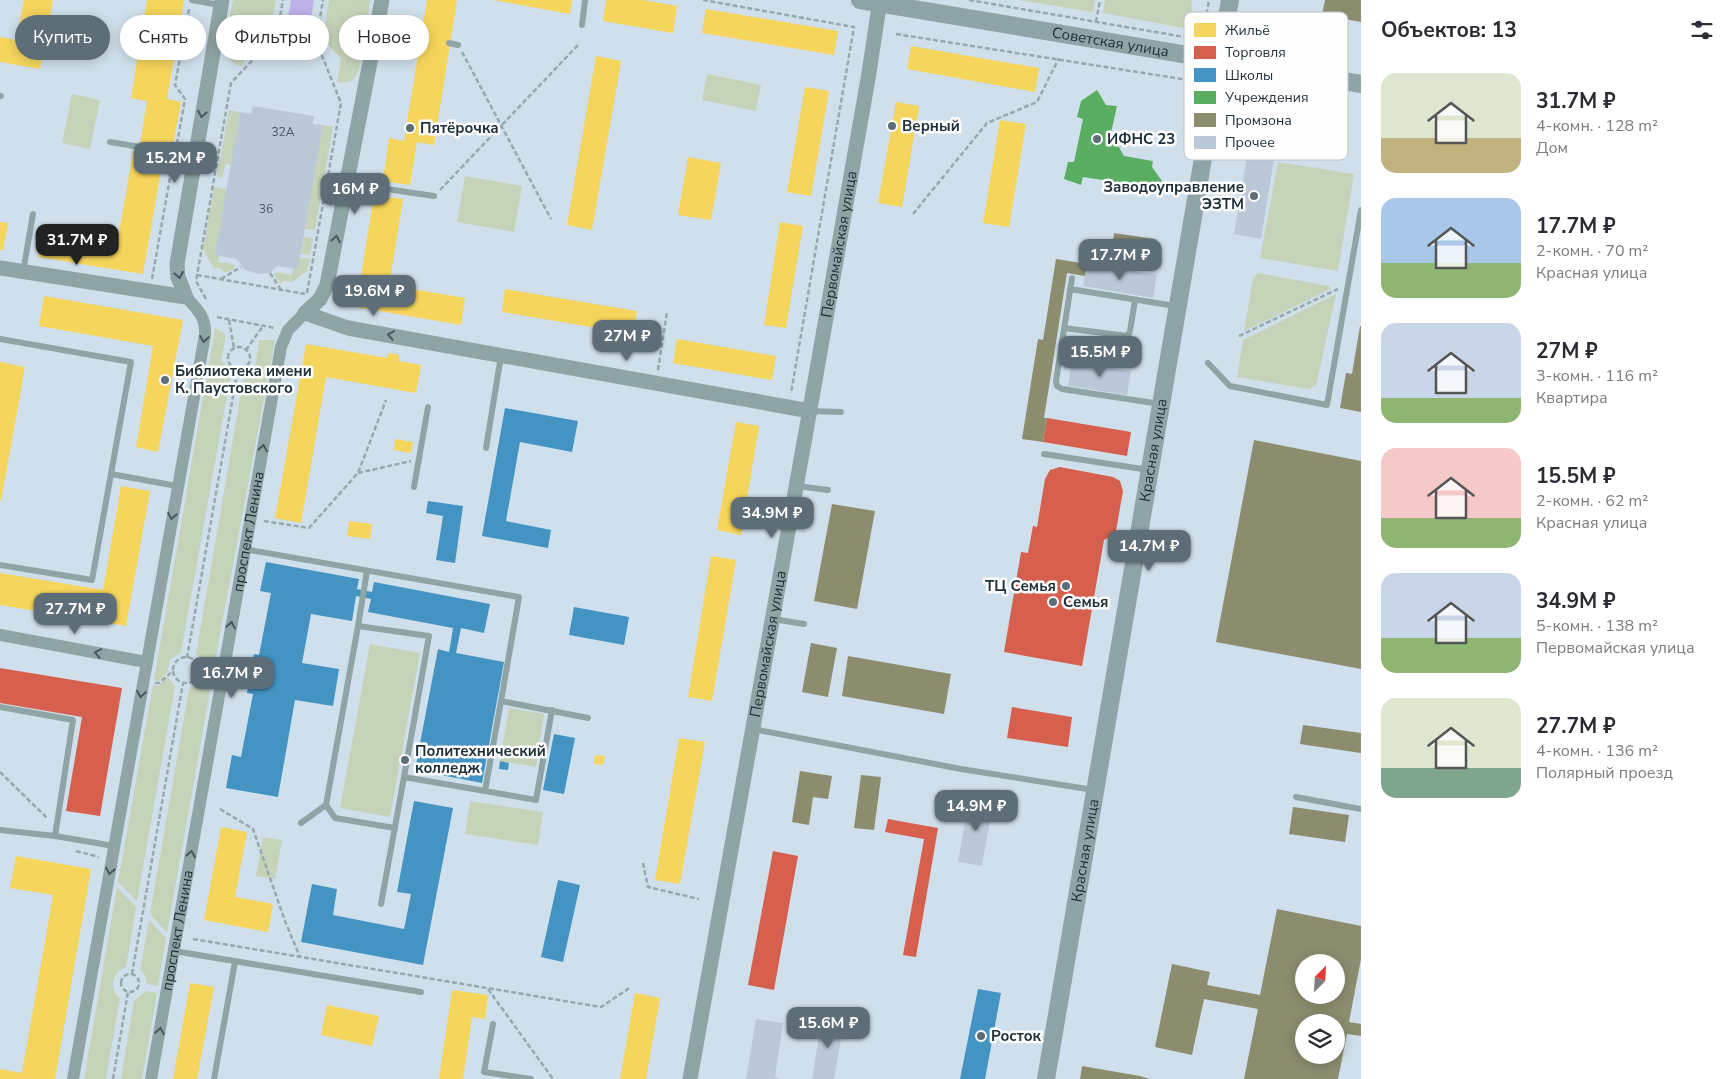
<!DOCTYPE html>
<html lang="ru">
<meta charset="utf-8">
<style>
:root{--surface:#fff;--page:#f2f2f3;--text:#2b2b33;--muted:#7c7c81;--accent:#5d6e79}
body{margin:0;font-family:"Nunito Sans",sans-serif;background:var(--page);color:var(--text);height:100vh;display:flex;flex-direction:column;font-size:19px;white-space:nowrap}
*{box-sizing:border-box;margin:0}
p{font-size:16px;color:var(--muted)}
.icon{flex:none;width:28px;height:28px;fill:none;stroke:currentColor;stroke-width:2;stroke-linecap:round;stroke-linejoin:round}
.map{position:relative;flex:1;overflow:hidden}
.sheet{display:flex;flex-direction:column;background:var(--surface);width:375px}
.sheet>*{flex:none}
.top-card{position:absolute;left:15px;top:15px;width:475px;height:45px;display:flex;gap:10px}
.needle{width:32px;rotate:24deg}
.tools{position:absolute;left:1295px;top:954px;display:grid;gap:10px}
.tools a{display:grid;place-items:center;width:50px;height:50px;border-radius:50%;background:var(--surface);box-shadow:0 2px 12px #0003;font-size:25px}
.price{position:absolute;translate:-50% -42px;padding:0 11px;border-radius:10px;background:var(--accent);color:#fff;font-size:16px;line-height:32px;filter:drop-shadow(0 1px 2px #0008)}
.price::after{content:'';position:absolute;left:50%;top:30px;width:15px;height:11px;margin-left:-8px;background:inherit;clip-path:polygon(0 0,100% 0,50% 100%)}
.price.active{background:#222;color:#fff}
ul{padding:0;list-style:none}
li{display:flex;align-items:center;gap:15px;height:125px;padding:0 20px}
li span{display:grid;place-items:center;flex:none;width:140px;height:100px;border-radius:15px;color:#555}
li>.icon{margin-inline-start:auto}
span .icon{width:60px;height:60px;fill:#fffc;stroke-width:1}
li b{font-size:21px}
h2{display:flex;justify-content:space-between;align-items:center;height:60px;padding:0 20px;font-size:21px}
.chip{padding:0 18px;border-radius:22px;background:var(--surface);box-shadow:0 2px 12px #0003;font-size:18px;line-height:45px}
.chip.active{background:var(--accent);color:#fff}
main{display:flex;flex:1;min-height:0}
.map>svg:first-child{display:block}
.green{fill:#c5d4b8}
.water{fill:#beb2e8}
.homes{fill:#f6d55c}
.shops{fill:#d6604d}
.schools{fill:#4393c3}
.public{fill:#5aae61}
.industry{fill:#8c8c6e;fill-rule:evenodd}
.building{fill:#bac8d8}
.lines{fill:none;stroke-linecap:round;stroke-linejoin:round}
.path{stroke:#97a9ac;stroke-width:2.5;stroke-dasharray:5 2.5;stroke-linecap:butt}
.service{stroke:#8ea4a5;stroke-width:6}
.minor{stroke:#8ea4a5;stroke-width:12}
.tertiary{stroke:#8ea4a5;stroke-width:15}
.secondary{stroke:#8fa4a8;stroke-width:18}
.oneway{stroke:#465960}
.poi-dot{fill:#5d6e79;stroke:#fefefe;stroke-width:2}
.labels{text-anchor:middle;stroke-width:5;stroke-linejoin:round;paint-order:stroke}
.number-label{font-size:12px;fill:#495865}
.street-label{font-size:15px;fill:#20303b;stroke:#fefefe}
.poi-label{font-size:15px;font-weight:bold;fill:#20303b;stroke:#fefefe;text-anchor:start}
.key{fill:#fefefe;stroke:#bbc0c4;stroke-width:1}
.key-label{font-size:14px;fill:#20303b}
</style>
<main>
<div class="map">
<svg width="1361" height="1079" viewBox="0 0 1361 1079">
<rect width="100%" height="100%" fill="#cfe0ec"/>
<path class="green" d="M233,0H276L271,29L248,41L243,66C213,63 230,19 233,0Z
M329,0H370C368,15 363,64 357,74C353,82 345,84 337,82L341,58L323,40Z
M1019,0H1095L1093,12Z
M1105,0H1191L1194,30L1103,13Z
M707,74L761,85L756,111L702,100Z
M72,94L100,100L90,149L62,143Z
M229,110L240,112L231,165L225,164L223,178L217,177Z
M323,125L333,127L315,230L305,229Z
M1278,162L1354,174L1338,271L1260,258Z
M465,176L522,186L514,232L457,222Z
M214,187L227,189L215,255L219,256L218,262L233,264L235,268L225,273L220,268H214L203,250Z
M304,237L313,238L310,255L301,254Z
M300,258L310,259L307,271L292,282L285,281L280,283L274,275L277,272L292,275L293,268L298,269Z
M1258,273L1329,286L1331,289L1244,331L1253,278Z
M1336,294L1316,386L1308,389L1237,377L1243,340Z
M215,328L226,335L221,362L232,368L181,652L170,660L167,673L159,681L154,680Z
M259,340H275L213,672L205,671L204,663L196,654L245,370L255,369Z
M370,644L420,653L390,817L340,808Z
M168,677L175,687L137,901L118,882L153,685L158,686Z
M203,678L212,680L167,933L150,914L189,689L199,685Z
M509,708L544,714L536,767L500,761Z
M470,801L543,812L538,845L465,834Z
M263,837L282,840L275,879L256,876Z
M117,887L136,907L126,967C112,972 108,989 120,998L106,1079H84Z
M149,920L166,938L158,986L147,984L145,975L140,970Z
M146,991L157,993L142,1079H121L134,1001Z"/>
<path class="water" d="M291,0H314L308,35L286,31Z"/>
<path class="homes" d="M24,0H53L40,69L0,62V37L16,40Z
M147,0H184L167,99L181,102L172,150L140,144L147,101L131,98Z
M427,0H457L434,145L417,142L410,185L383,181L389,138L404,141Z
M493,0H572L570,14Z
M606,0H643L677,6L673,33L603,21Z
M706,9L838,31L834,55L702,33Z
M911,46L1039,68L1035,92L907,69Z
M596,56L621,61L592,230L567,225Z
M805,87L829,91L811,196L787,192Z
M896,102L919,106L902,207L878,203Z
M1000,120L1026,124L1009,227L983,223Z
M134,148L164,153L143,274L38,257L43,225L118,238Z
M688,157L721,163L711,220L678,215Z
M374,195L403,199L389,285L465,298L461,325L356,307Z
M0,222L8,223L3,250H0Z
M780,222L803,226L786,328L764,325Z
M505,289L637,311L633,334L502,312Z
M44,296L183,320L158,452L136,447L153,346L39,326Z
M677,339L776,356L772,380L673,363Z
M306,344L387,358L388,353L394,354L399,355V361L421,365L416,393L326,377L301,523L275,518Z
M0,362L25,367L1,501H0Z
M736,422L759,426L741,535L717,530Z
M395,439L413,442L411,453L394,450Z
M121,486L150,491L126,626L0,605V573L103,590Z
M349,521L372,524L370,539L347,536Z
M711,556L736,560L712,701L688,697Z
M679,738L705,742L680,884L655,880Z
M595,755L605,756L603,765L594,764Z
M221,827L247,832L235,897L273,904L268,932L204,920Z
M16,856L91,869L55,1079H0V1069L22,1073L53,895L10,888Z
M190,983L214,987L197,1079H173Z
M452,990L488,995L485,1019L472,1017L463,1079H439Z
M635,993L660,998L646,1079H620Z
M327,1005L379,1016L372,1046L321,1035Z"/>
<path class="shops" d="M1047,418L1131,432L1127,456L1043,442Z
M1060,467L1113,477L1120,481L1123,491L1116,531L1112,536L1104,540L1082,666L1004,652L1021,552L1028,553L1033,526L1037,527L1045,479L1050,470Z
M0,668L122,688L100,816L66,811L82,717L0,703Z
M1012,707L1072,717L1068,747L1007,738Z
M888,819L938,828L916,957L903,955L924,839L885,832Z
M773,851L798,856L774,990L748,985Z"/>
<path class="schools" d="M505,408L578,421L572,452L520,442L506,521L551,530L548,548L482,536Z
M428,501L463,506L455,563L436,560L443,516L426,513Z
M266,562L359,579L357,589L372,592L374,582L490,604L484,633L461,628L456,653L504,662L482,783L415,770L438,649L449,652L453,628L368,612L371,599L356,596L352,621L311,614L302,663L339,669L333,706L295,700L278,797L226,788L232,755L241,757L253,694L247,693L254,654L259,655L271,593L260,591Z
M574,607L629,617L624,645L569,635Z
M554,734L575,738L564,794L543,790Z
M500,761L509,763L508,770L499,769Z
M414,801L453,808L423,965L301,942L312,884L337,889L333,915L404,929L411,894L397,892Z
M558,880L580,885L563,962L541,957Z
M978,989L1001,993L985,1079H960Z"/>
<path class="public" d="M1097,90L1106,105L1117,106L1111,133L1124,156L1153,161L1152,167L1162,181L1146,195L1129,192V184L1083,177L1081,185L1064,179L1068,162H1074L1083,119L1077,117L1081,101Z"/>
<path class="industry" d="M1325,0H1361V22L1322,15Z
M1114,233L1155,239L1151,265L1110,259Z
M1056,259L1087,264L1085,276L1067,273L1044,418H1047L1043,442L1022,439L1038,339L1043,340Z
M1360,326H1361V412L1340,408L1346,373L1352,374Z
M1254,440L1361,461V669L1216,642Z
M832,504L875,511L857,609L814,601Z
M811,643L837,648L828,697L802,692Z
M848,656L951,674L944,714L842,696Z
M1303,725L1361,733V753L1300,744Z
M800,771L832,776L828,799L813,797L809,825L792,822Z
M861,775L881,777L874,830L854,828Z
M1293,807L1349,815L1345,842L1289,834Z
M1277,909L1361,926V959L1349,1022L1361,1024V1036L1347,1034L1338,1079H1244L1258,1009L1204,999L1192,1055L1155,1047L1172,964L1210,972L1207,985L1260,995ZM1304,962H1336V995H1304ZM1304,1022H1336V1055H1304Z
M1082,1066L1140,1076L1150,1079H1080Z"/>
<path class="building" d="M253,106L314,116L313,124L323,125L298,269L277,266L270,273L258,274L244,269L237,259L215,255L240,112L251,114Z
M1265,118L1343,131L1338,158L1276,147L1261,239L1234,234L1252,127L1263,129Z
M1087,264L1157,275L1153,298L1083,286Z
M1072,362L1131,371L1127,395L1068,386Z
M969,799L993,803L982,866L958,862Z
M822,1018L844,1021L834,1079H812Z
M756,1019L783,1023L775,1077L780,1079H746Z"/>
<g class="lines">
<path class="path" d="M703,0L854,27L791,393
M969,0L1202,40L1209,0
M1096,22L1100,0
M277,34L316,41
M896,34L1188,80L1194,75
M462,52L551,219
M177,144L185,99L175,85L189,9
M440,190L579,44
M913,214L987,123L1037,102L1059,58
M270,273L281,290
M197,275L305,294
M152,279L173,161
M221,279L241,267
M307,293L341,103L316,41L323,0
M206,299L196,281L231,83L277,34L283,0
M217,317L275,328
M229,320L234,348
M1239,336L1338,289
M228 358a11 11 0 1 1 22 0a11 11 0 1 1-22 0Z
M246,350L263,326
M658,370L667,312
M358,473L411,461
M264,521L309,528L358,473L386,400
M173 670a13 13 0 1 1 26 0a13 13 0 1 1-26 0Z
M187,658L238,368
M198,673L211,676
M155,683H159L173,671
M0,772L48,819
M220,809L253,829L285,921L300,957
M76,851L99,857
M643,863L648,887L699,899
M193,939L601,1007L631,987
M121 983a9 9 0 1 1 18 0a9 9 0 1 1-18 0Z
M132,974L183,683
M488,989L553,1079
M113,1079L128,992"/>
<path class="service" d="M192,0L220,5
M582,25L585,0
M376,30L421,38
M449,43L458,45
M0,96H1
M110,142L195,156
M346,183L434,196
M23,272L33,214
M1072,278L1056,381L1057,386L1062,389L1160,404
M1070,289L1175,306
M1064,328L1128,336L1130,331L1135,300
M0,339L131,362L92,580L0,565
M1208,363L1230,386L1327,405L1361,210
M810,411L841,412
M486,448L501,356
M1044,454L1149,470
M111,474L177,486
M797,486L828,490
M414,487L428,407
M244,549L519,597L501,701L588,718
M367,571L358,626L429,636L404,777L485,791L501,701
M773,619L804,624
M0,707L73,720L55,836
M753,729L961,769L1094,790
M485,791L536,800L552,710
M1296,797L1361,809
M326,805L335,818L395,828
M301,823L326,805L358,626
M0,830L55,836L114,846
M381,904L404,777
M174,951L421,992
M493,1024L484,1072L531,1079
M214,1079L235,962"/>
<g class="minor">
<path d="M0,635L146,662"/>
<path d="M73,1079L205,335C206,317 198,310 186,297"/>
<path id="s1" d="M151,1079L281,347L288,330L305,313"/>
</g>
<g class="tertiary">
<path d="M0,268L186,297L178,277L177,264L222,0"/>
<path d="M305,313L348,328L810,411"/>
<path d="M305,313L320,299L327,285L382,0"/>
<path id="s2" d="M690,1079L812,398L869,73L880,0"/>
</g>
<g class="secondary">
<path id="s3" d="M860,0L1361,84"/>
<path id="s4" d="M1046,1079L1230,0"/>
</g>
</g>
<defs><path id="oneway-chevron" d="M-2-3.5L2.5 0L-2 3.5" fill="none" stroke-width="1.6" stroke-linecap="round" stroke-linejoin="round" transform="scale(1.25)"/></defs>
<g class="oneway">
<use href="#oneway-chevron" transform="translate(202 114) rotate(100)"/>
<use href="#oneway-chevron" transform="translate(336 239) rotate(-79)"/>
<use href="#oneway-chevron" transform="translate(179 275) rotate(80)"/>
<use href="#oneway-chevron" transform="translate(391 335) rotate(-170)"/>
<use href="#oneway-chevron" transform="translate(204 339) rotate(99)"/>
<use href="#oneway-chevron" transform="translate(263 448) rotate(-80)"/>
<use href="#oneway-chevron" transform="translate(172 516) rotate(100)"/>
<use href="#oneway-chevron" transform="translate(231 625) rotate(-80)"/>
<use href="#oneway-chevron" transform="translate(98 653) rotate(-169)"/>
<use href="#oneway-chevron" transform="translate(141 694) rotate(100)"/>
<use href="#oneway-chevron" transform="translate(191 854) rotate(-80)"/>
<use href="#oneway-chevron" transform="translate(110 871) rotate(100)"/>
<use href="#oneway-chevron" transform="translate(160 1031) rotate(-80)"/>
</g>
<g class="poi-dot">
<circle cx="892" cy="126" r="5"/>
<circle cx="410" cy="128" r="5"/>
<circle cx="1097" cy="139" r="5"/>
<circle cx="1254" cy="196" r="5"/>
<circle cx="165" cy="380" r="5"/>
<circle cx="1066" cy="586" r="5"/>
<circle cx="1053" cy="602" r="5"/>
<circle cx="405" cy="760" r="5"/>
<circle cx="981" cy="1036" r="5"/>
</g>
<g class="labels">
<g class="number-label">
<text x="283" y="136">32А</text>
<text x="266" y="213">36</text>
</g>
<g class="street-label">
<text dy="5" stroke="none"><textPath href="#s3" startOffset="254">Советская улица</textPath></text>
<text dy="5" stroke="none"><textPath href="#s2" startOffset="848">Первомайская улица</textPath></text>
<text dy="5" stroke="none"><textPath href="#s4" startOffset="638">Красная улица</textPath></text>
<text dy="5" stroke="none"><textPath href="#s1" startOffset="556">проспект Ленина</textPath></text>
<text dy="5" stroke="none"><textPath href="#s2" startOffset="442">Первомайская улица</textPath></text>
<text dy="5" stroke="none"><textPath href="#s4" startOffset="232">Красная улица</textPath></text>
<text dy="5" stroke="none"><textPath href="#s1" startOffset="151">проспект Ленина</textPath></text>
</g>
<g class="poi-label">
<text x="902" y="131">Верный</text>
<text x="420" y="133">Пятёрочка</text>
<text x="1107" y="144">ИФНС 23</text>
<text x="1244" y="192" text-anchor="end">Заводоуправление<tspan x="1244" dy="17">ЭЗТМ</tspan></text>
<text x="175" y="376">Библиотека имени<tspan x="175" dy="17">К. Паустовского</tspan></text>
<text x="1056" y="591" text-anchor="end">ТЦ Семья</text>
<text x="1063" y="607">Семья</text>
<text x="415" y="756">Политехнический<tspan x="415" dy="17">колледж</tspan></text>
<text x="991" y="1041">Росток</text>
</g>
</g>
<rect x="1184" y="12" width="164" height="148" rx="8" class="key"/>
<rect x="1194" y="23" width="22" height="14" fill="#f6d55c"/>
<rect x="1194" y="46" width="22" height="13" fill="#d6604d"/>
<rect x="1194" y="68" width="22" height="14" fill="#4393c3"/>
<rect x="1194" y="91" width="22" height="13" fill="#5aae61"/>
<rect x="1194" y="113" width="22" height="14" fill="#8c8c6e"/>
<rect x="1194" y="136" width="22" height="13" fill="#bac8d8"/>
<g class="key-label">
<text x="1225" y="35">Жильё</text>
<text x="1225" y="57">Торговля</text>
<text x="1225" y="80">Школы</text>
<text x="1225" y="102">Учреждения</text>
<text x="1225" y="125">Промзона</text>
<text x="1225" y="147">Прочее</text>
</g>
</svg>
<div class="tools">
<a><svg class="needle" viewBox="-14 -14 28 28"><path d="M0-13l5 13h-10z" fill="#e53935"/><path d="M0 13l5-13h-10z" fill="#7c7c81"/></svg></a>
<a><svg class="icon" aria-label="layers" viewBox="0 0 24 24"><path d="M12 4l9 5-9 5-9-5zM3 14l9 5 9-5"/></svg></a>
</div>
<b class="price" style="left:175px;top:184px">15.2M ₽</b>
<b class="price" style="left:355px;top:215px">16M ₽</b>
<b class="price active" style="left:77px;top:266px">31.7M ₽</b>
<b class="price" style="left:1120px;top:281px">17.7M ₽</b>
<b class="price" style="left:374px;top:317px">19.6M ₽</b>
<b class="price" style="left:627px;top:362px">27M ₽</b>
<b class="price" style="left:1100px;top:378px">15.5M ₽</b>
<b class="price" style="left:772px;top:539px">34.9M ₽</b>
<b class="price" style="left:1149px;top:572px">14.7M ₽</b>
<b class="price" style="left:75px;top:635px">27.7M ₽</b>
<b class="price" style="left:232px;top:699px">16.7M ₽</b>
<b class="price" style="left:976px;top:832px">14.9M ₽</b>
<b class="price" style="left:828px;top:1049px">15.6M ₽</b>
<div class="top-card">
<a class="chip active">Купить</a>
<a class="chip">Снять</a>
<a class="chip">Фильтры</a>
<a class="chip">Новое</a>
</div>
</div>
<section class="sheet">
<h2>Объектов: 13<svg class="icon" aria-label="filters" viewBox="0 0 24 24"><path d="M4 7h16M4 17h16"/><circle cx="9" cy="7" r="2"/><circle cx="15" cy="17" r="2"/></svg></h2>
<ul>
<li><span style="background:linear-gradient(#dfe7d0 65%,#c2b280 0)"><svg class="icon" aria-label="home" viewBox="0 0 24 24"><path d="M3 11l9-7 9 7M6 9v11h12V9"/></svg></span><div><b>31.7M ₽</b><p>4-комн. · 128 m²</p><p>Дом</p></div></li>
<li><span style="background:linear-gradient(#a9c7e8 65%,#8fb573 0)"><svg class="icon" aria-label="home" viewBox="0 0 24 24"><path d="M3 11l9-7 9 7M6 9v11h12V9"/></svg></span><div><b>17.7M ₽</b><p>2-комн. · 70 m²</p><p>Красная улица</p></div></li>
<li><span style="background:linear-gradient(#c9d6e8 75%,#8fb573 0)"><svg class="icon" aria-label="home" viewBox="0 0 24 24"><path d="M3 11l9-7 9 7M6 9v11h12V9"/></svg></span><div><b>27M ₽</b><p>3-комн. · 116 m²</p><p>Квартира</p></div></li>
<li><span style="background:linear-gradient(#f6c9c9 70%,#8fb573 0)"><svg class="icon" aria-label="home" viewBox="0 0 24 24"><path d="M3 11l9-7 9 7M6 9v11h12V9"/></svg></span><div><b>15.5M ₽</b><p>2-комн. · 62 m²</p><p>Красная улица</p></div></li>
<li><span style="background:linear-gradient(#c9d6e8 65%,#8fb573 0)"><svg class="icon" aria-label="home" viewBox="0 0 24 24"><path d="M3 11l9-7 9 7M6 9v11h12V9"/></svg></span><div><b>34.9M ₽</b><p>5-комн. · 138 m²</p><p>Первомайская улица</p></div></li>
<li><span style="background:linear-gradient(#dfe7d0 70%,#7fa58c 0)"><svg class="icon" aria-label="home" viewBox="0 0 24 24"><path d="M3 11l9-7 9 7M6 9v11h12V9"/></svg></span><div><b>27.7M ₽</b><p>4-комн. · 136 m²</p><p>Полярный проезд</p></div></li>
</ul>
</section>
</main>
